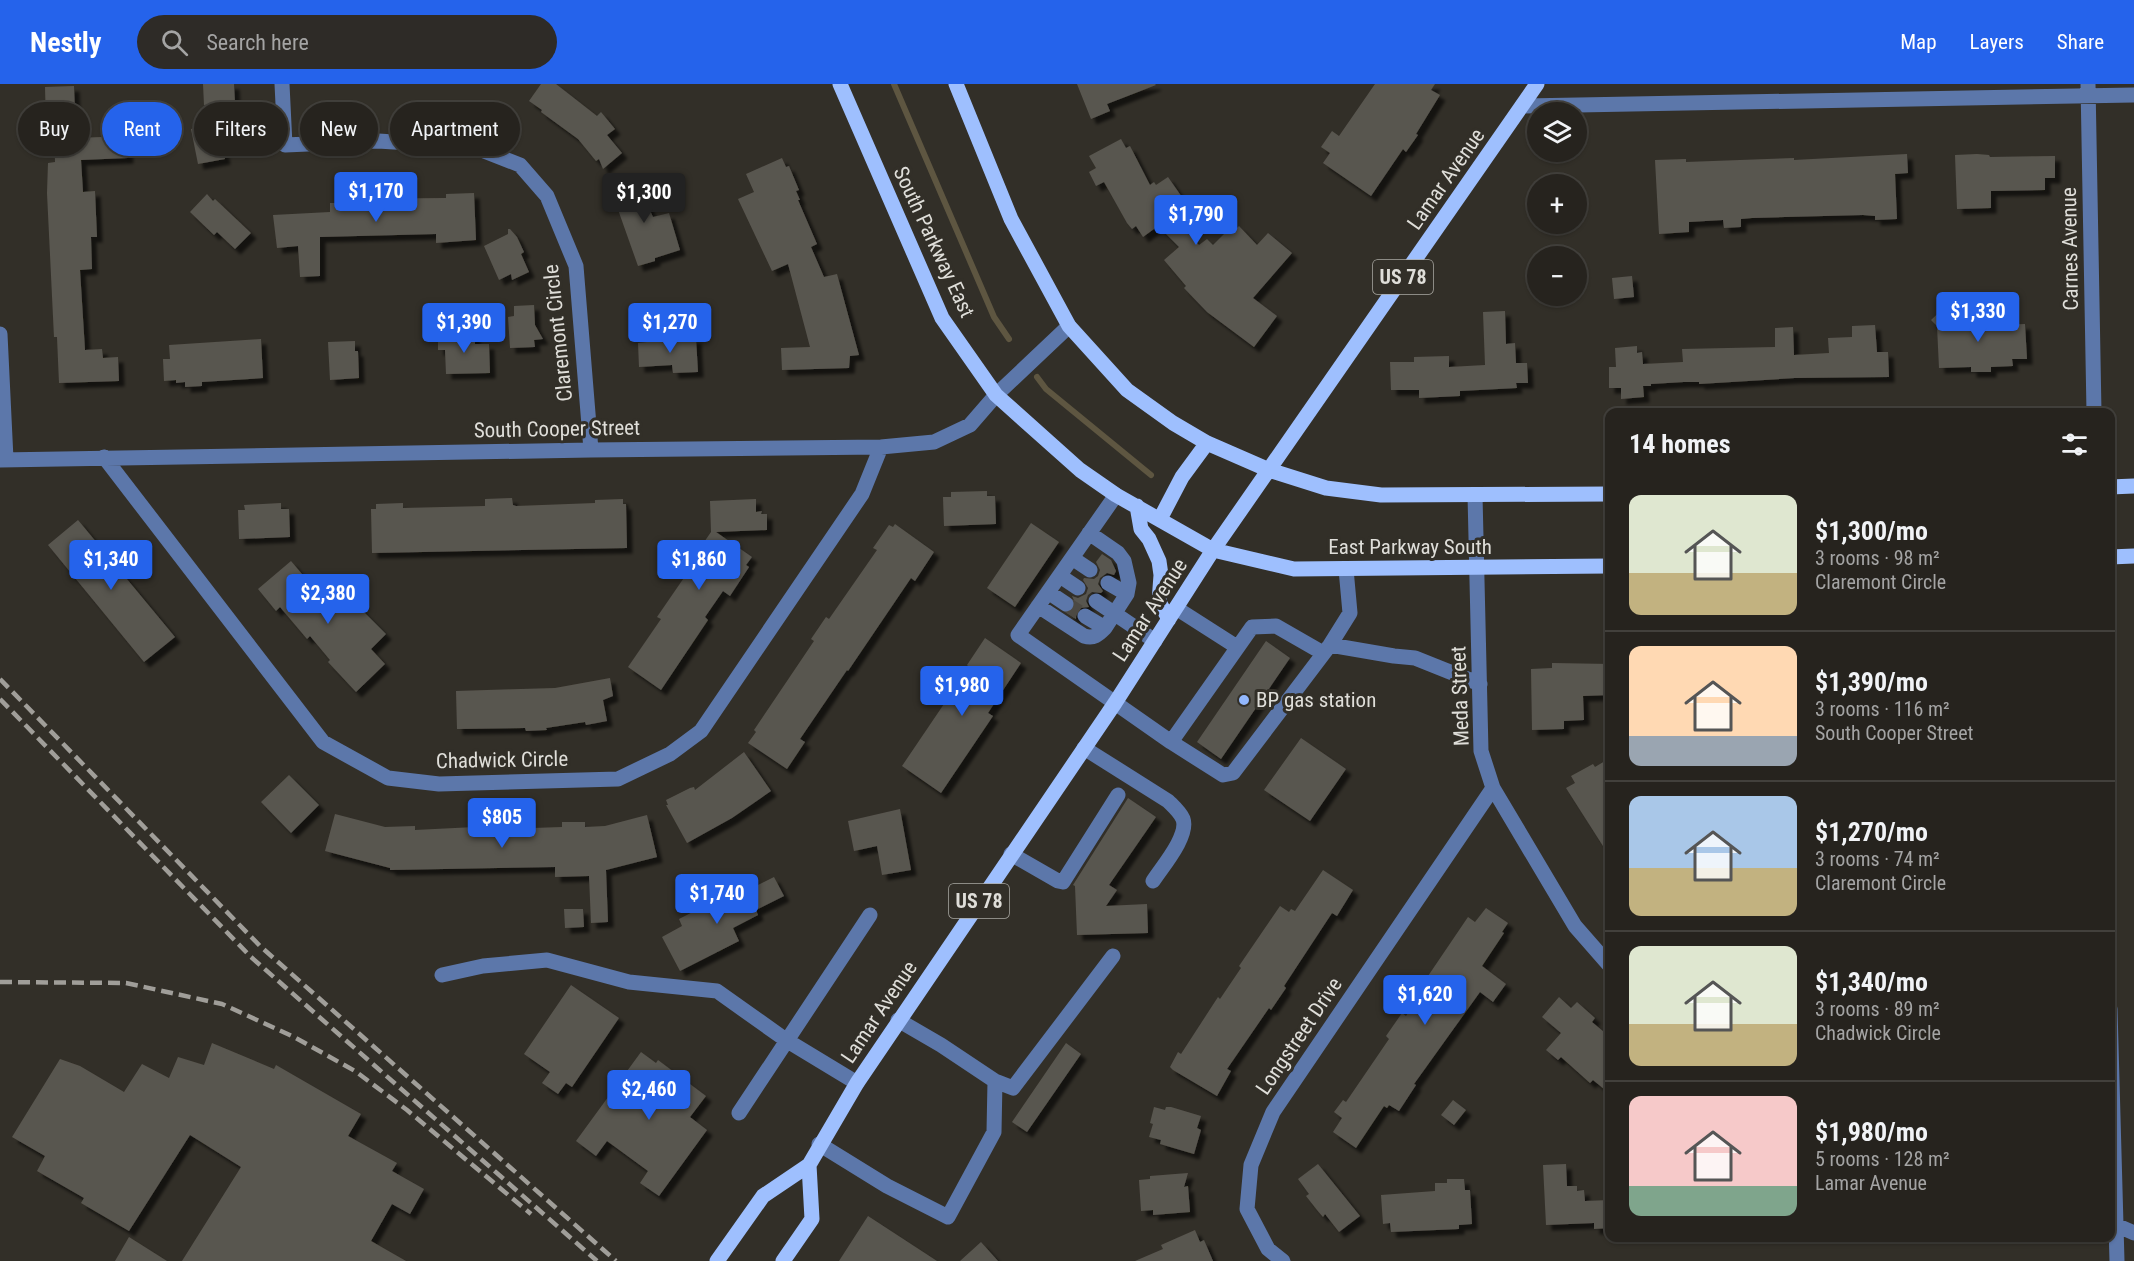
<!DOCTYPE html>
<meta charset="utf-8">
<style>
:root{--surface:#26231e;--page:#2e2b27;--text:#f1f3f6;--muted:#a4a4a4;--line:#42403c;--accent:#2563eb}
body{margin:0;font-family:"Roboto Condensed",sans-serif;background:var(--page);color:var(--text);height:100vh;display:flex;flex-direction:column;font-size:22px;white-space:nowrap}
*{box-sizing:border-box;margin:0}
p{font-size:20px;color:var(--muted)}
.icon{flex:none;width:33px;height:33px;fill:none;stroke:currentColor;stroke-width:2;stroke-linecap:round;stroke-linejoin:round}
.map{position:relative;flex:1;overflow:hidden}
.panel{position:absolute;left:1605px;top:324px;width:510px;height:834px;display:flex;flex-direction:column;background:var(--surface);border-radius:12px;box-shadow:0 2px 4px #0004,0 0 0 2px var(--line)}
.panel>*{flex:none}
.hud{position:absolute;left:18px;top:18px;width:570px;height:54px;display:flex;gap:12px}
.buttons{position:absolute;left:1527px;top:18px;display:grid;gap:12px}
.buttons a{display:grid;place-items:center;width:60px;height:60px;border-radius:50%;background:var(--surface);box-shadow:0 2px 4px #0004,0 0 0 2px var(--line);font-size:30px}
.price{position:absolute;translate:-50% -51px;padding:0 14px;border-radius:6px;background:var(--accent);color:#fff;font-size:20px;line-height:39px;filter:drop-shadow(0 2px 3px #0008)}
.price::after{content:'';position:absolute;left:50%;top:36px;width:18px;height:14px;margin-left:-9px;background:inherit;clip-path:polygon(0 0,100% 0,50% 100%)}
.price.current{background:#222;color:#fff}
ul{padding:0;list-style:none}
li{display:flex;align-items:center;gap:18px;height:150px;padding:0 24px}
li+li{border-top:2px solid var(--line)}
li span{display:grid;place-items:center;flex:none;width:168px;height:120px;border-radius:12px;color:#555}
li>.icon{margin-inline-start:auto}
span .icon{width:72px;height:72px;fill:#fffc;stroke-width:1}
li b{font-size:26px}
h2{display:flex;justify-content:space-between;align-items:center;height:72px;padding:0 24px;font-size:26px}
.pill{padding:0 21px;border-radius:27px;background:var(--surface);box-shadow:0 2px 4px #0004,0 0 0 2px var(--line);font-size:21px;line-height:54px}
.pill.current{background:var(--accent);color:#fff}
header{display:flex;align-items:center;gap:36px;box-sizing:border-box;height:84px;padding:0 30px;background:var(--accent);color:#fff}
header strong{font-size:28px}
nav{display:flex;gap:33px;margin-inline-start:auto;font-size:21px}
.search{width:420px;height:54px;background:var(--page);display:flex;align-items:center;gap:15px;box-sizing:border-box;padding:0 21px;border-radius:33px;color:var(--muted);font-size:22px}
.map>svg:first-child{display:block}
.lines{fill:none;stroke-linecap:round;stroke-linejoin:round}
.stream{stroke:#5e5641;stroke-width:6}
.building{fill:#59564f;filter:url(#shadow)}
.minor-tunnel{stroke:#4c4943;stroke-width:15;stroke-dasharray:15 8;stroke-linecap:butt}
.minor{stroke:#5c77aa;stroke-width:15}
.major{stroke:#9ebffe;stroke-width:15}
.rail{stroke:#a09e99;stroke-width:4.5;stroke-dasharray:12 6;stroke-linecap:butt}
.poi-dot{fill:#92b7fd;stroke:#322f28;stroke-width:2}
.labels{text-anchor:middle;stroke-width:6;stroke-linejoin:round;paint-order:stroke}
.shield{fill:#322f28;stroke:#abaaa4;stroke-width:1.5}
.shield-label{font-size:20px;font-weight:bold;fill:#dfded9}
.street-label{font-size:21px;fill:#dfded9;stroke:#322f28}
.poi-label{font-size:21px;fill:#dfded9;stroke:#322f28;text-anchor:start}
</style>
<header>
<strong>Nestly</strong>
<div class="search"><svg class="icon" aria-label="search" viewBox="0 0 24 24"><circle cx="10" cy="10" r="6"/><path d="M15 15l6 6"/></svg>Search here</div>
<nav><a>Map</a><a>Layers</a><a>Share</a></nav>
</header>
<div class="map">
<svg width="2134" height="1177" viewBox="0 0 2134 1177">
<defs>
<filter id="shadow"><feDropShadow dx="5.5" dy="5.5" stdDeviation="1.5" flood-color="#0009"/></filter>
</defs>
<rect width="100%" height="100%" fill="#322f28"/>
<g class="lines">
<path class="stream" d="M894,0L994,233L1009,255
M1037,293L1046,305L1151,391"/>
</g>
<path class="building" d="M203,0H234L235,19L204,21Z
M541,0H556L597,32L601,28L615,45L607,51L622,69L603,85L599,75L596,77L578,55L541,28L542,26L529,17Z
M1077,0H1155L1156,1L1107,20L1110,27L1091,35Z
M1375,0H1435L1431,6L1440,11L1416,50L1418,51L1406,68L1403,65L1371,112L1323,79L1330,69L1321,63L1332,47L1339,52Z
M74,2L76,54L127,52L128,74L81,76L83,108L95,107L97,153H91L92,185L80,186L85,266L102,265L103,274L118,273L119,297L59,299L57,253H54L47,109L48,79L55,78L54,40H46L45,3Z
M218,40L225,75L198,80L191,45Z
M1121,55L1126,64L1130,62L1150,101L1154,98L1156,101L1168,93L1184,116L1168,128L1199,161L1207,155L1213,161L1234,140L1237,144L1239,142L1257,161L1268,149L1292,169L1253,214L1277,232L1254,263L1207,228L1184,204L1186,202L1164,176L1179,163L1158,142L1143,153L1136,142L1132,145L1127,139L1104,98L1096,102L1089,88L1096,84L1089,72Z
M1907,70L1908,89L1895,90L1897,135L1875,136V132L1863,131L1752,134L1741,135V143L1724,144L1723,136L1689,138V148L1659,150L1655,76L1686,75V78L1794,74V76Z
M1977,70L1989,71L1990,73L2055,72V94H2045V106L1991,107V124L1957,125L1955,71Z
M782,74L786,83L789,82L799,106L796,107L800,116H798L817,160L811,163L824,193L837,190L859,271L850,272L849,284L782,286L781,264L810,263L788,180L772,187L738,115L754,108L746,90Z
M635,92L653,133L669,129L680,166L655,174V177L638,182L610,103Z
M474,109L476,156L436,159V150L320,153V192L300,193L298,162L277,164L273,131L330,128V119H343V115L446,114V110Z
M207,110L213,117L215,115L251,149L235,165L217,148L214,151L190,128Z
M508,145H510L517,153L524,168L521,170L529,188L512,196L511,190L499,196L484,162L508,150Z
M1632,192L1634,213L1614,215L1612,194Z
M534,221L535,241L543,255L534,256L535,263L510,264L508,233L514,232V222Z
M1947,221L1966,240L1973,239V242L2025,240L2027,275H2012L2013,282L1991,283V288H1971V283L1939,284L1937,242L1931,236Z
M1505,227L1506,260L1515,259L1516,279H1527L1528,299H1516L1517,304L1460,307V312L1419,314V306H1391L1390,278H1414V273L1449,272V283L1485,281L1483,228Z
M1875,241L1877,268H1888L1889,293L1795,294L1699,300V298H1684L1651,300V302H1643L1644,313L1621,315V304H1609V283H1616L1615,264L1637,262V269L1642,268L1643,280L1683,278L1682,265L1775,263V244L1793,243L1794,271L1829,269L1828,254L1852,253V242Z
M475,248V260H489L490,289L446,290L445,266H438V250Z
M696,254L698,288L673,289L672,281L639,283L638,259L647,258V256Z
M261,255L263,294L202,298V302L185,303V298L176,299V296L164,297L163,275H170L169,261Z
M355,257V267H358L359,294L330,296L328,258Z
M987,407V412H995L996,440L944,442L943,413H951V408Z
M512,414L513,421L516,422L595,419V416L623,415V420H626L627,464L372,469L371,425H376V420L403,419V424L485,422V415Z
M756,415V428L762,427L761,430H767V446L716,448L752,473L746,481L749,483L730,512L723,507L705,533L708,536L661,606L628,583L661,535L657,533L690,485L687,483L711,448L710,417Z
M281,419V425H289L290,453L239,455L238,426H245L244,421Z
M78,436L175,553L144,578L48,461Z
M1031,439L1059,458L1015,523L987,504Z
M895,440L934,468L915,497L911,494L848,587L847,586L800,655L805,658L787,685L748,659L756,648L754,646L814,557L811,555L826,533L829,535L877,466L873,464L889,441L893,443Z
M1102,470L1111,476L1116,487L1114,491L1107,489L1100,494L1098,500L1103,507L1101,509L1092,508L1088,511L1086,517L1089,523L1080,524L1076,528V535L1067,529L1074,526L1076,521L1072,512L1078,514L1086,510L1088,504L1083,496L1084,494L1094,495L1098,492L1100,486L1096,478Z
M291,477L318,509L322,506L337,525L350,514L386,550L371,565L385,580L356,608L328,578L330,576L310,552L307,555L280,523L276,527L258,505Z
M985,554L1021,579L988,629L993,632L941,709L902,682L969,583L967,581Z
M1266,557L1290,574L1221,675L1197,658Z
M1552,579L1610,580V611L1583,612L1584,636L1564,637V645L1532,646L1531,585L1552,584Z
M610,594L613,612L603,616L607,637L586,641L585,638L546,644L547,646L526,647L525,644L457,645L456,607L555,604Z
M1301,654L1346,685L1310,737L1264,706Z
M744,668L771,707L732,734L687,759L666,721H668L666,716L690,704L694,703L695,706Z
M1610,674V773L1566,704L1575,699L1571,692L1593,680L1595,683Z
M289,691L319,721L291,749L261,718Z
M1128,714L1156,733L1109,801L1117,806L1106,822L1147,820L1148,849L1077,851L1075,802L1073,801Z
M900,725L911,786L882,791L877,762L854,767L848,737Z
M335,730L385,743L415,742V746L475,743V746L562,743V738H585V743L605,742L647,731L657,773L606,786L608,838L591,839L589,792L555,793V783L390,786V784L325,767Z
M1323,786L1353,806L1337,832L1332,829L1284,902L1286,904L1271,926L1269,924L1227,985L1231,987L1217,1012L1173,986L1170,983L1178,968L1181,970L1218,913L1220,915L1241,884L1239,882L1280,822L1289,828L1291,825L1295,827Z
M774,793L784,812L756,826L758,831L733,844L739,857L680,887L662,853L682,842L679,835L718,815L720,820Z
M1486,824L1508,839L1502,848L1504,849L1482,882L1506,900L1493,918L1480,908L1414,1000L1416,1001L1399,1027L1389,1021L1387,1024L1384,1022L1356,1064L1333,1048L1342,1034L1334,1028L1343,1016L1346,1018L1389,955L1386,952L1402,929L1406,932L1429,897L1426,895L1468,833L1475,838Z
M564,825H583L584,843L565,844Z
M571,901L619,934L572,1003L566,999L558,1010L542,999L550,988L524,970Z
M1559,913L1571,924L1577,918L1595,934L1592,938L1610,953V1010L1593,996L1590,999L1561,973L1558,976L1546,966L1561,949L1542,933Z
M212,959L274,985L276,981L361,1030L348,1052L397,1079L392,1087L424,1105L410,1130L392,1120L371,1157L406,1177H182L241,1083L190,1051L129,1147L81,1119L84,1114L37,1087L45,1072L12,1053L60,975L80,982L124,1008L142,980L169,994L178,973L204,981Z
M1066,959L1081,970L1027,1048L1012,1038Z
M641,968L656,979L658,976L706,1012L690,1033L707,1046L659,1112L640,1099L648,1087L607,1057L596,1072L576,1057Z
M1453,1016L1466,1026L1454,1041L1441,1031Z
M1154,1023L1165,1026L1166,1023H1171L1201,1032L1197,1044L1201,1046L1194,1070L1160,1060L1161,1056L1149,1053L1153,1040L1150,1039Z
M1318,1080L1360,1132L1339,1148L1325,1130L1323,1133L1317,1126L1306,1112L1309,1110L1298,1095Z
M1566,1080L1567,1102H1577V1107L1584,1106L1585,1117L1610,1116V1144L1594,1145V1139L1546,1141L1543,1081Z
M1188,1089L1184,1103L1188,1102L1190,1128L1153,1131V1126L1141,1127L1139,1096L1150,1095V1092Z
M1447,1095H1464L1465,1106H1470L1472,1140L1459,1141V1145L1391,1148L1390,1139L1383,1140L1381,1111L1435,1107V1099H1447Z
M868,1132L937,1177H839Z
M1195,1146L1200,1158L1204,1156L1213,1177H1135L1163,1165L1161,1161Z
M129,1153L167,1177H115Z
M981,1158L998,1177H960Z"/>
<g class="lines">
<path class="minor-tunnel" d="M1066,520L1085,532"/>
<path class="minor" d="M282,0L285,61L378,57L474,63L520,81L547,112L576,182L591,366
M2088,0L2094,328
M1522,22L2134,11
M0,250L6,375
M104,373L323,658L388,694L439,700L618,695L670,670L701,647L862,410L881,363
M0,376L591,366L881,363L934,358L970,341L996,311L1069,242
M1116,411L1018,551L1171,658L1223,691L1233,689L1330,561L1350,529L1346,485
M1475,411L1481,667L1493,704L1575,842L1610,882
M1072,474L1090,486
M1060,492L1078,504
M1108,499L1127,510
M1048,508L1066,520
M1096,517L1155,557
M1038,522L1084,552C1094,555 1098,551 1105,544
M1176,524L1237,563
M1085,532L1105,544L1127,510L1129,499L1124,477L1118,469L1089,449
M1330,561L1394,572L1415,574L1480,600
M1171,658L1252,543L1276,542L1323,569
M1084,664L1168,717C1174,723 1180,728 1183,735C1189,752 1162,783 1153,797
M1011,770L1058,797L1063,798L1118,711
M442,891L483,882L547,876L629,898L717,907L786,956L857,999
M2110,925L2117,1177
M995,997L1013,1004L1113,872
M739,1029L870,831
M819,1060L887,1102L948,1133L994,1048L995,997L941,961L898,936
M2116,1141L2134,1149
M1283,1177L1268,1165L1247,1125L1251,1081L1273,1028L1493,704"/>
<path class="major" d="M840,0L942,234L996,311L1080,386L1116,411L1213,466L1294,485L1610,482
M956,0L1011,135L1069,242L1127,306L1173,339L1207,359L1269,386L1326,404L1381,411L1610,410
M2110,403L2134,402
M1137,422L1141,445L1149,455L1159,477L1161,491L1159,518L1169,535
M1160,435L1182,393L1207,359
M2110,473L2134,472
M717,1177L763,1112L809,1081L857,999L1115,619L1213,466L1537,0
M783,1177L812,1135L809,1081"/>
<path class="rail" d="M0,595L260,862L616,1177
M0,615L251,873L597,1177
M0,898L126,899L222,920L294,953L355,987L407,1026L531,1130"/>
</g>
<circle class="poi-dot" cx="1244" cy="616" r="6"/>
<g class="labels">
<g class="shield">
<rect x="1373" y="176" width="60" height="34" rx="4.5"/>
<rect x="949" y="800" width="60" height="34" rx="4.5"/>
</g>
<g class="shield-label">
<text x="1403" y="200">US 78</text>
<text x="979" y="824">US 78</text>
</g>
<g class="street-label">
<text transform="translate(1446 95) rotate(-55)" y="7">Lamar Avenue</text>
<text transform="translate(934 158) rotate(65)" y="7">South Parkway East</text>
<text transform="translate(2070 165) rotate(-91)" y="7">Carnes Avenue</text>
<text transform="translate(558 249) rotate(-96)" y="7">Claremont Circle</text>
<text transform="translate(557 345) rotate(-1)" y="7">South Cooper Street</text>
<text x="1410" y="470">East Parkway South</text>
<text transform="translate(1150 526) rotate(-57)" y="7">Lamar Avenue</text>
<text transform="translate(1460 612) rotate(-92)" y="7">Meda Street</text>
<text transform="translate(502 676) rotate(-1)" y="7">Chadwick Circle</text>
<text transform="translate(879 928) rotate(-56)" y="7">Lamar Avenue</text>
<text transform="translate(1299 952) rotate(-56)" y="7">Longstreet Drive</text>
</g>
<g class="poi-label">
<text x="1256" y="623">BP gas station</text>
</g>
</g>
</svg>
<div class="buttons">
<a><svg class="icon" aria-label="layers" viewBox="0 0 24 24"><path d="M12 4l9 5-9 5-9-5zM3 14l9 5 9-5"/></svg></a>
<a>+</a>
<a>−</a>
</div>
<b class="price" style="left:376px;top:139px">$1,170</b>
<b class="price current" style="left:644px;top:140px">$1,300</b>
<b class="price" style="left:1196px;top:162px">$1,790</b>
<b class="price" style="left:1978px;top:259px">$1,330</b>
<b class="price" style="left:464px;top:270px">$1,390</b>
<b class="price" style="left:670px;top:270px">$1,270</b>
<b class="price" style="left:111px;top:507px">$1,340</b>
<b class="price" style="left:699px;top:507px">$1,860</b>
<b class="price" style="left:328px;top:541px">$2,380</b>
<b class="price" style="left:962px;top:633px">$1,980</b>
<b class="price" style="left:502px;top:765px">$805</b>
<b class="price" style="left:717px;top:841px">$1,740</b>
<b class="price" style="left:1425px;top:942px">$1,620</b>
<b class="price" style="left:649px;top:1037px">$2,460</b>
<div class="hud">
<a class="pill">Buy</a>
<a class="pill current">Rent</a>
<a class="pill">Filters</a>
<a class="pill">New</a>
<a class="pill">Apartment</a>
</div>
<section class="panel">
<h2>14 homes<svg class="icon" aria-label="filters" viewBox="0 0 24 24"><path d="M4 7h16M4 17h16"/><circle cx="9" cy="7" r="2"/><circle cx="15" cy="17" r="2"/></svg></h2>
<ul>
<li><span style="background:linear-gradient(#dfe7d0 65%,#c2b280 0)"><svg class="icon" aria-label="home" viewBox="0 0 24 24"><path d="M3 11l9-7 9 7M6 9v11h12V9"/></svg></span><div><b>$1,300/mo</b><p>3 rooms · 98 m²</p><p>Claremont Circle</p></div></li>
<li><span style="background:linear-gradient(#ffd9b3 75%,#9aa5b1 0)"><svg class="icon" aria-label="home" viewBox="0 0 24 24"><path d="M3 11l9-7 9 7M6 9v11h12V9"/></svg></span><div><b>$1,390/mo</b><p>3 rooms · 116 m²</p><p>South Cooper Street</p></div></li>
<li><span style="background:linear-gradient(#a9c7e8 60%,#c2b280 0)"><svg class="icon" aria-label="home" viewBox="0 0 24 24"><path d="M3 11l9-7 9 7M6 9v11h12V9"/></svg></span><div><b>$1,270/mo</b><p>3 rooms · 74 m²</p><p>Claremont Circle</p></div></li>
<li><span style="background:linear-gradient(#dfe7d0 65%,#c2b280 0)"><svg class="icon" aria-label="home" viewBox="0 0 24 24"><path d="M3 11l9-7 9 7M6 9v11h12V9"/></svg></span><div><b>$1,340/mo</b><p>3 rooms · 89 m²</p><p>Chadwick Circle</p></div></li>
<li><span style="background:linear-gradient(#f6c9c9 75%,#7fa58c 0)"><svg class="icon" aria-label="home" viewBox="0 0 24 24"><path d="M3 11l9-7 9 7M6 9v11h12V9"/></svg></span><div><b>$1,980/mo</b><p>5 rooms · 128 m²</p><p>Lamar Avenue</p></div></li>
</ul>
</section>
</div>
